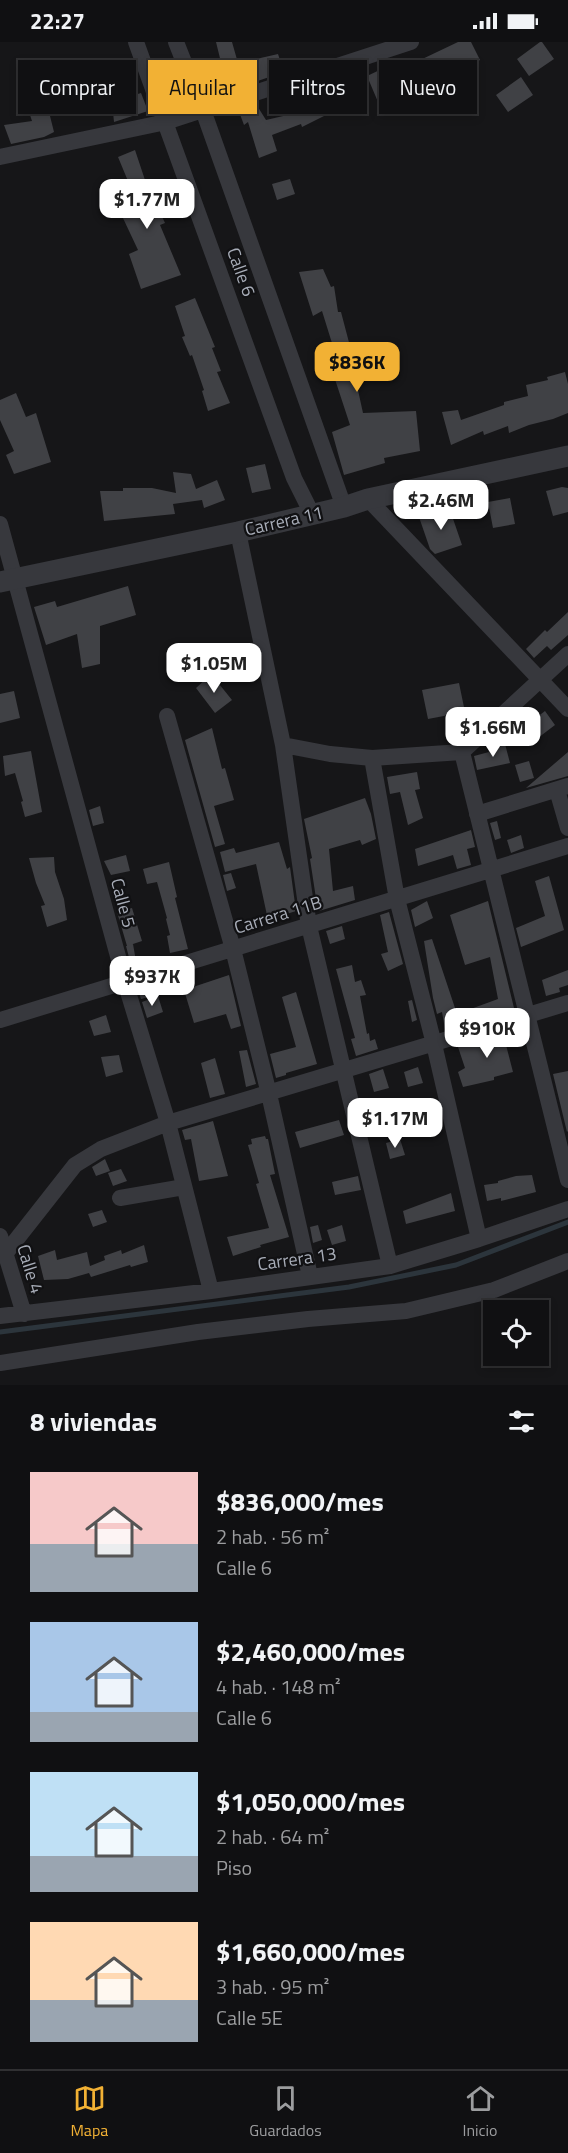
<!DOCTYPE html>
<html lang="es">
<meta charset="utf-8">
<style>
:root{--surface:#101012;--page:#19191b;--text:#f1f3f6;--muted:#9c9d9f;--line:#303032;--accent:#f2b134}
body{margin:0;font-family:"Titillium Web",sans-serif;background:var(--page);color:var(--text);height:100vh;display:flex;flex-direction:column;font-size:22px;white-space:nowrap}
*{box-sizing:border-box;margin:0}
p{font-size:20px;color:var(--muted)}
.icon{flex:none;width:33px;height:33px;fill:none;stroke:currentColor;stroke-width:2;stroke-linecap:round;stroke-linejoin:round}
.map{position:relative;height:1343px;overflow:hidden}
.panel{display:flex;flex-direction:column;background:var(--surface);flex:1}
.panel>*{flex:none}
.top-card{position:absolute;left:18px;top:18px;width:532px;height:54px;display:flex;gap:12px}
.tools{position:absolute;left:483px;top:1258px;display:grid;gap:12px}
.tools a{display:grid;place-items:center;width:66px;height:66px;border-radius:0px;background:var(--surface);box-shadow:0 3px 9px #0003,0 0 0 2px var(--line);font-size:30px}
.price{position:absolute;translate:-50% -51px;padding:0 14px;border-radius:12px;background:#fff;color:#222;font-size:20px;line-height:39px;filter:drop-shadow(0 2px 3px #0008)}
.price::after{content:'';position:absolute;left:50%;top:36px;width:18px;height:14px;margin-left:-9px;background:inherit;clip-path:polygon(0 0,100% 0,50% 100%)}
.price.current{background:var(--accent);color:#111}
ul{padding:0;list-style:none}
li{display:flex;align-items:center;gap:18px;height:150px;padding:0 30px}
li span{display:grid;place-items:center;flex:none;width:168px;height:120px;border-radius:0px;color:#555}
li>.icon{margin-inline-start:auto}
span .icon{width:72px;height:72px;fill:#fffc;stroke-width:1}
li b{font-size:26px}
h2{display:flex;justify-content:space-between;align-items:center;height:72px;padding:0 30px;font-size:26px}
.tag{padding:0 21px;border-radius:0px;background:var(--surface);box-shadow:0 3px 9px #0003,0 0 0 2px var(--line);font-size:21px;line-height:54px}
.tag.current{background:var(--accent);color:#111}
.status{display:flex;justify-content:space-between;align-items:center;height:42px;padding:0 30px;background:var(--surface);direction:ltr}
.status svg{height:16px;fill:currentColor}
.menu{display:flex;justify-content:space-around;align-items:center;height:84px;border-top:2px solid var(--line);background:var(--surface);font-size:16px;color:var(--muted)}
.menu a{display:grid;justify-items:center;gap:3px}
.menu .current{color:var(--accent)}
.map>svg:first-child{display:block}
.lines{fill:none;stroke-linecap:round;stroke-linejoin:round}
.stream{stroke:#2c353c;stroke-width:5}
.building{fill:#404145}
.minor{stroke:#37383d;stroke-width:16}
.tertiary{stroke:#37383d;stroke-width:21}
.labels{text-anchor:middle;stroke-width:4.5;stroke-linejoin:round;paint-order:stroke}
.street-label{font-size:18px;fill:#a8adb8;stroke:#111113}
</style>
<div class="status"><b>22:27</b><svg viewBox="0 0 49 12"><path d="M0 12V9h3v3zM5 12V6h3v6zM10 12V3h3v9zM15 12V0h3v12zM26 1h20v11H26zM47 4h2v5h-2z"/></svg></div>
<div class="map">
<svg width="568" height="1343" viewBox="0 0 568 1343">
<rect width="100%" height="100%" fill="#161618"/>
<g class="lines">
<path class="stream" d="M0,1290L349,1245L456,1223L568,1180"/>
</g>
<path class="building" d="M216,0H232L238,21L278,12L284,30L228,49Z
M458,0H471L480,18L431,42L429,38L400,52L403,58L381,67L367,34L386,25L388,29L414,16L416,20Z
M540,0H542L554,17L529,34L517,17Z
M521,35L533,53L508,70L496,53Z
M330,43L338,67L327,69L328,72L302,85L301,82L272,93L277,109L259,116L248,80L244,83L238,67L256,62L266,78L296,71L291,58Z
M141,51L148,69L114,80L112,60Z
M49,70L54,90L44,95L11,102L4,83L32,79L30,73Z
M135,108L145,138L165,181L160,183L181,233L141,247L129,212L138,208L122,174L140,168L118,115Z
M290,137L295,152L277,158L272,142Z
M323,227L331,245L334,244L338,270H341L351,308L357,306L364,325L354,330L363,371L416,369L420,409L384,416L385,421L344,433L332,390L350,383L328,316L336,314L322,269L313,274L299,230Z
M195,256L215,305L212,306L221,329L217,330L230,361L208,369L202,349L204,348L192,313L190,314L182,295L185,294L175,264Z
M565,330L568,342V371L553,377L529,383L509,391L508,384L484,393L483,389L451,403L442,370L458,368L461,378L504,363V360L528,354L526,343L548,338L547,335Z
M16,351L26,375L36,371L51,420L14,432L6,413L14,409L0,378V358Z
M265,422L271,447L252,451L246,426Z
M173,430L191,432L196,447L217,438L225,458L204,466L202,458L173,462L175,472L104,479L100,449H123V446H152L176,451Z
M562,445L568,446V470L553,474L546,449Z
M510,456L515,482L493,486L488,460Z
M449,465L462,503L435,512L430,507L419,475Z
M128,544L136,573L100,584V622L82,626L77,592L46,603L34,565L55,559L57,565Z
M568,570V593L551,608L547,604L534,616L526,607L545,588L547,590Z
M211,632L232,658L215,671L196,646Z
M459,641L465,670L428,677L422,648Z
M14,649L20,676L0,681V652Z
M545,669L555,683L534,699L524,685Z
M212,686L222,727L225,726L234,758L214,764L225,802L215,805L185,698Z
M505,702L510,721L477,728L474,714L489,710L488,706Z
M31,709L42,770L25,775L21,760L23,759L15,731L5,734L3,714Z
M568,710V734L526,746Z
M529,719L534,736L520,740L515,723Z
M417,730L420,747L415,748L423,776L408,783L400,750L390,752L387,735Z
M365,756L371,772L376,797L362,803L360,798L329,807L333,849L353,844L355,858L319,869L317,863L310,817L312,816L304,777Z
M100,764L104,781L93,784L89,768Z
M497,779L501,796L495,798L490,781Z
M471,788L475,805L467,807L471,823L457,827L453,813L418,824L415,807Z
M521,793L524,806L511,811L507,798Z
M279,800L287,827L290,825L296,869L268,878L256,822L225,830L220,810L234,806L236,811Z
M126,813L130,829L111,833L104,819Z
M54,815L55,830L64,857L67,878L47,885L41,864L45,863L36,841L29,816Z
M169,820L177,855L175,856L188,907L170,911L167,894L170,893L166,877L167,876L157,840L147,842L143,827Z
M231,831L236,846L227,849L223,833Z
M549,834L564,888L521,905L516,886L545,874L535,839Z
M427,859L433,876L415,885L411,868Z
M488,859L514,966L445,987L442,970L437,972L433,956L424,899L432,897L457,972L498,957L490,915L465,923L450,873Z
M132,866L142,899L127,904L117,870Z
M389,870L403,922L388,929L381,912L388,910L380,873Z
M342,884L345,897L330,902L326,889Z
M133,902L137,925L132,927L126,904Z
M352,923L355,940L361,938L366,953L360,954L367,992L369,991L370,999L375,997L378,1007L356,1014L351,997L355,996L336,927Z
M568,928V943L559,946L560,950L546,954L542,938Z
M229,933L241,984L231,987L226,972L194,981L184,948Z
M145,945L149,955L141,957L138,947Z
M296,950L317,1022L286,1031V1033L276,1036L270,1012L296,1005L282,955Z
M158,954L163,970L147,976L142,960Z
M412,958L417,978L412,980L408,959Z
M106,973L111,990L94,994L89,979Z
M518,987L520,996L506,1003L513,1030L494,1035V1038L463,1045L458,1030L465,1026L458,1005Z
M247,1008L256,1042L246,1045L239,1009Z
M119,1013L123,1030L106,1035L101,1015Z
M215,1016L225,1052L210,1056L201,1021Z
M418,1025L423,1041L408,1045L404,1030Z
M383,1027L389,1046L374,1050L369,1032Z
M568,1029V1089L567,1090L553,1032Z
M439,1070L443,1087L435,1089L431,1073Z
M339,1078L344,1093L300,1106L295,1090Z
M213,1079L228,1134L199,1139L191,1097L185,1098L182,1088Z
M265,1094L266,1097H268L275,1132L270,1133L289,1195L260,1203L261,1205L233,1214L227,1195L269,1186L256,1142L259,1141L248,1103L252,1102L251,1097Z
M400,1097L405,1113L390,1117L386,1101Z
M105,1117L110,1129L96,1134L92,1125Z
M121,1127L127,1139L113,1144L108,1131Z
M532,1133L536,1150L501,1159V1156L487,1159L484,1143L498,1141V1139L516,1134Z
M358,1134L361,1148L335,1153L332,1140Z
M451,1151L455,1169L406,1182L403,1169Z
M102,1168L107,1180L93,1185L88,1172Z
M318,1183L322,1198L313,1201L310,1185Z
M342,1183L346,1199L332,1203L327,1188Z
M144,1203L148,1220L131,1225L130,1223L91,1235L89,1231L68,1237L44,1238L38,1214L55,1208L57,1218L87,1210L90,1224L105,1218L104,1214L121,1208L122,1212Z"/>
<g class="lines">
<path class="minor" d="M136,0L294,436L312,472
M176,0L203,68L344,465
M0,115L166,80L411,0
M368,457L568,667
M0,482L125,940L168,1081L211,1249
M238,490L283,703L309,884L390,1224
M167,674L233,907L269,1052L310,1234
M283,703L330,712L372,716L462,710L568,612
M462,710L568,1138
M372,716L397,857L434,1002L479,1197
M557,748L568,786
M477,772L568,744
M0,978L568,804
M120,1156L184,1145
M0,1194L24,1272
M5,1212L75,1123L101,1107L168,1081L568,961
M0,1274L211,1249L390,1224L479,1197L568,1167
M0,1321L198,1290L308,1277L406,1269L494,1248L568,1219"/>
<path class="tertiary" d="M0,540L238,490L344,465L368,457L568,414"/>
</g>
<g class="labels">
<g class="street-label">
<text transform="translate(241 230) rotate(70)" y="6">Calle 6</text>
<text transform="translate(284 479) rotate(-13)" y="6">Carrera 11</text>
<text transform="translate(123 861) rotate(75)" y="6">Calle 5</text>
<text transform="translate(278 873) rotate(-17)" y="6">Carrera 11B</text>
<text transform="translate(297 1217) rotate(-8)" y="6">Carrera 13</text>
<text transform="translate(30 1227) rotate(73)" y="6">Calle 4</text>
</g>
</g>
</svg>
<div class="tools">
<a><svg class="icon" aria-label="locate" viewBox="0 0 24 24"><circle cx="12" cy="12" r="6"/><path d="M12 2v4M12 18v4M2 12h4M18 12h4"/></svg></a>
</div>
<b class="price" style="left:147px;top:188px">$1.77M</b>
<b class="price current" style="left:357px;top:351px">$836K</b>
<b class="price" style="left:441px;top:489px">$2.46M</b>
<b class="price" style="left:214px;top:652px">$1.05M</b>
<b class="price" style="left:493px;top:716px">$1.66M</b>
<b class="price" style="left:152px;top:965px">$937K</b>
<b class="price" style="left:487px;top:1017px">$910K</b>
<b class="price" style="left:395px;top:1107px">$1.17M</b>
<div class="top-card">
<a class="tag">Comprar</a>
<a class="tag current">Alquilar</a>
<a class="tag">Filtros</a>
<a class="tag">Nuevo</a>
</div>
</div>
<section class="panel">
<h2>8 viviendas<svg class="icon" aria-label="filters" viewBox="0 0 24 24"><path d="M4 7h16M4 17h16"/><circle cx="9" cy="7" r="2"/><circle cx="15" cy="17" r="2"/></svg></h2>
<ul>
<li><span style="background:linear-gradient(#f6c9c9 60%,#9aa5b1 0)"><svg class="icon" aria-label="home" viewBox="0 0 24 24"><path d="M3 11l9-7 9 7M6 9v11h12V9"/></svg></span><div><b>$836,000/mes</b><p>2 hab. · 56 m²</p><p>Calle 6</p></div></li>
<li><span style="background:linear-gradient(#a9c7e8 75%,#9aa5b1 0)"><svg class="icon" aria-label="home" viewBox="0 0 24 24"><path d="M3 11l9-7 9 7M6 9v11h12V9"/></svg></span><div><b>$2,460,000/mes</b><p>4 hab. · 148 m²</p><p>Calle 6</p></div></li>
<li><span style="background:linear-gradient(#bfe0f5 70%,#9aa5b1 0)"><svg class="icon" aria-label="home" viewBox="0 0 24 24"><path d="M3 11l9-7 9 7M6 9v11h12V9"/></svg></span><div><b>$1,050,000/mes</b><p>2 hab. · 64 m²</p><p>Piso</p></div></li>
<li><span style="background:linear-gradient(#ffd9b3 65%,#9aa5b1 0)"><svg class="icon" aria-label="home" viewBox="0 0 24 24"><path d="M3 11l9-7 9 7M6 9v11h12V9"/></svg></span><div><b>$1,660,000/mes</b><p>3 hab. · 95 m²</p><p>Calle 5E</p></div></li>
</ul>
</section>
<nav class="menu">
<a class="current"><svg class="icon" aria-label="map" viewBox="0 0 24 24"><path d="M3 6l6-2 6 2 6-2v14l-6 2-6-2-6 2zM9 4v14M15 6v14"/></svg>Mapa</a>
<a><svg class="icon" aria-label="saved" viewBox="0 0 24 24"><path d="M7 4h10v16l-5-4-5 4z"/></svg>Guardados</a>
<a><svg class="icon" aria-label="home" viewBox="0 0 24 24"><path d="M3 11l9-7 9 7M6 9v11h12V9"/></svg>Inicio</a>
</nav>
